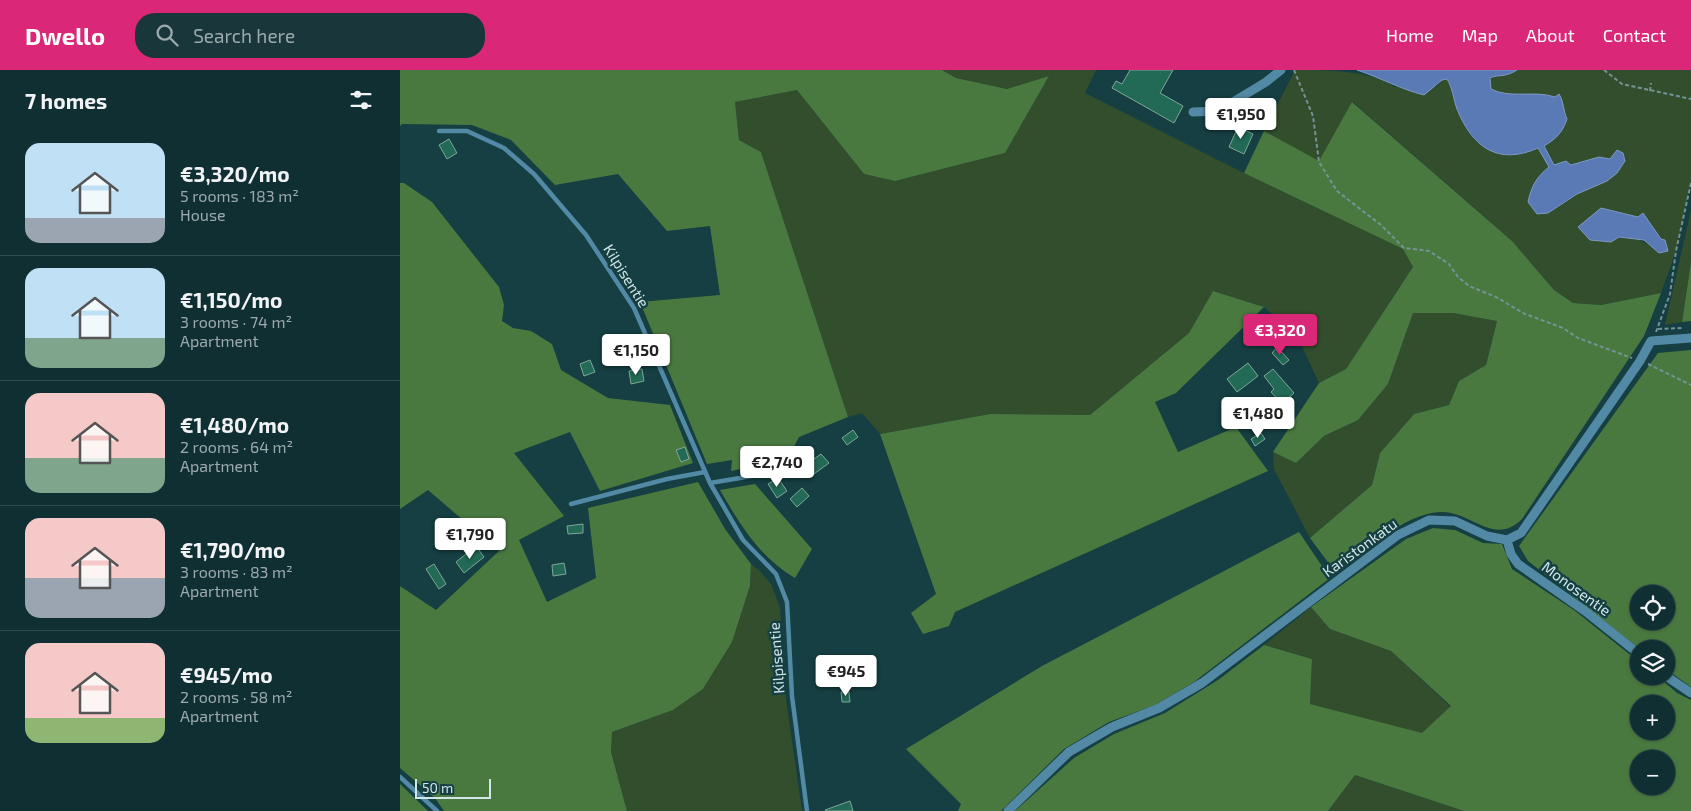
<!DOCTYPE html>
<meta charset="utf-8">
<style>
:root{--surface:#102f32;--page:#19373a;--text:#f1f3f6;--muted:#9ca9ac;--line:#304a4d;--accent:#db2777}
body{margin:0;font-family:"Exo 2",sans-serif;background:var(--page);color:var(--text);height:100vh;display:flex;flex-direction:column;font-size:19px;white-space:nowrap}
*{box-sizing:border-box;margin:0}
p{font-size:16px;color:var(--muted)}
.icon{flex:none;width:28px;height:28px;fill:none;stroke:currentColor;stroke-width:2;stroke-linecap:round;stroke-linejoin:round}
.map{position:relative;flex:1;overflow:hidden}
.drawer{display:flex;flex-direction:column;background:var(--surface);width:400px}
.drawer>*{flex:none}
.buttons{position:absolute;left:1230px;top:515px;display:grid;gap:10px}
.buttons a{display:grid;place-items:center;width:45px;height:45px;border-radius:50%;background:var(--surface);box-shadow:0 1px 4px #0004,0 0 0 1px var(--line);font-size:25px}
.scale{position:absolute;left:15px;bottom:12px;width:76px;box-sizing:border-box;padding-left:5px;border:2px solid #d1e6e8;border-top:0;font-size:14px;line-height:18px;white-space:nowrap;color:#d1e6e8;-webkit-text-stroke:4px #153f42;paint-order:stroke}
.price{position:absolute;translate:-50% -42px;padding:0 11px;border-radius:5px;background:#fff;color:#222;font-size:16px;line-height:32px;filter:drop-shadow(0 1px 2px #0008)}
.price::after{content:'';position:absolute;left:50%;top:30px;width:15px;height:11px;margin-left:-8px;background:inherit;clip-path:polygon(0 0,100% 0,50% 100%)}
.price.current{background:var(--accent);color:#fff}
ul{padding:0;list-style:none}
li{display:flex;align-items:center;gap:15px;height:125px;padding:0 25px}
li+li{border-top:1px solid var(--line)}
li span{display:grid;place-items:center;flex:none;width:140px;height:100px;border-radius:15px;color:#555}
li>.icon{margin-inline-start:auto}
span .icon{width:60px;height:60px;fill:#fffc;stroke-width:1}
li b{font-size:21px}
h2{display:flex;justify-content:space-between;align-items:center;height:60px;padding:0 25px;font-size:21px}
header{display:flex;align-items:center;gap:30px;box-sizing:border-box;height:70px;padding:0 25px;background:var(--accent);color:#fff}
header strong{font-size:24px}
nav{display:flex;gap:28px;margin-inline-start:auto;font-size:18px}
.search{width:350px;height:45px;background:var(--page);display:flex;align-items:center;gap:12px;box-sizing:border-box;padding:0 18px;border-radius:20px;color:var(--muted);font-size:19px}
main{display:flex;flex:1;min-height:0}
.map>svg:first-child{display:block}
.green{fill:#324e2c;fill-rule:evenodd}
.forest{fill:#4a7940;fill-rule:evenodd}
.water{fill:#5a7ab5;stroke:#7e9ac4}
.building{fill:#226a55;stroke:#80a698}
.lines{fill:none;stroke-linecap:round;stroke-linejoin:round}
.path{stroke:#749396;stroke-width:2;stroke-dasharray:4 2.5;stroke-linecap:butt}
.service{stroke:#5289a4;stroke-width:4.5}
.minor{stroke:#5289a4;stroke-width:9}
.labels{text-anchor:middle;stroke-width:5;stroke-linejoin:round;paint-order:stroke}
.street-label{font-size:15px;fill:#d1e6e8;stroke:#153f42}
</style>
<header>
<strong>Dwello</strong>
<div class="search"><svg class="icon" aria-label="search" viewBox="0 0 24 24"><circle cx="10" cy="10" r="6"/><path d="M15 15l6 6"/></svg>Search here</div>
<nav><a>Home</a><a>Map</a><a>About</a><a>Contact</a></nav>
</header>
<main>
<section class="drawer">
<h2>7 homes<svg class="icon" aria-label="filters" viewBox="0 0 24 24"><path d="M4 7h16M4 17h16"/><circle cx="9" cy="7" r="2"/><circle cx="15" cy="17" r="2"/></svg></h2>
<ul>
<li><span style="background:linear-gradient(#bfe0f5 75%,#9aa5b1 0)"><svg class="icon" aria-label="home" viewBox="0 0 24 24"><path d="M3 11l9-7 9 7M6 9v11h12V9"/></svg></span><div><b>€3,320/mo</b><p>5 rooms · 183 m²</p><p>House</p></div></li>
<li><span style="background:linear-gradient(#bfe0f5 70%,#7fa58c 0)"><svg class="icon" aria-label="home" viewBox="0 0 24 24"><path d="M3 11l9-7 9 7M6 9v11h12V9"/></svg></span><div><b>€1,150/mo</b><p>3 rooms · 74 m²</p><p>Apartment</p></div></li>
<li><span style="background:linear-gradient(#f6c9c9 65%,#7fa58c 0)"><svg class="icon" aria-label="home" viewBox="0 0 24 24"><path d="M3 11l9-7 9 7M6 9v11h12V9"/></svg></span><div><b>€1,480/mo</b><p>2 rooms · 64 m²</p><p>Apartment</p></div></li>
<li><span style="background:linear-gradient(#f6c9c9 60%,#9aa5b1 0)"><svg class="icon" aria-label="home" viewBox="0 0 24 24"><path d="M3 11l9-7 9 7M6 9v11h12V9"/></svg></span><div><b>€1,790/mo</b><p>3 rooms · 83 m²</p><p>Apartment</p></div></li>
<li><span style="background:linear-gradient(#f6c9c9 75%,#8fb573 0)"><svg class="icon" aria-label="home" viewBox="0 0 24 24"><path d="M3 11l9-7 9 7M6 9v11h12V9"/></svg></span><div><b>€945/mo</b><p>2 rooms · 58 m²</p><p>Apartment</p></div></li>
</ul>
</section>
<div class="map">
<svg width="1291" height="741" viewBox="0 0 1291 741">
<rect width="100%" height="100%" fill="#153f42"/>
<path class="green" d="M542,0H696L685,23L844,103L1003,179L1013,197L946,299L919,313L897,266L864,237L813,221L789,263L690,345L590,344L480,364L462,343L448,347L361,82L339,70L335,32L397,20L464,104L495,111L605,83L649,6L607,19L556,8Z
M895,0C925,0 971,0 995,17H1036L1042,10L1047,9C1055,23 1056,39 1063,53C1078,84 1109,93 1138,78L1149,97L1140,104L1130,121L1148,143C1159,137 1168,130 1178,124C1199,112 1211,112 1225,91L1223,84L1210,89L1199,87L1171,95H1154L1144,76C1151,61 1169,40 1159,24L1156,27C1134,20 1110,29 1091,19L1090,9C1098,4 1105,8 1117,0H1291V113L1276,181L1261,223L1201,235L1173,233L1154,220L1112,171L953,32L919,92L864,61ZM1201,138L1238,147L1243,143L1261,169L1259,183C1233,160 1221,170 1190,170Z
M1291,140V192L1282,252L1265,255Z
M1013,243H1053L1097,251L1086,295L1059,311L1049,335L1014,344L980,383L972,415L910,468L874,399L873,382L896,393L924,366L958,350L988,314Z
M351,494L359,500L371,514L380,537L386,629L402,741H227L211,682L212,662L273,640L303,619L332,572L350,516Z
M911,537L930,559L991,581L1051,637L1022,664L910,634L912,589L864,575Z
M955,705L1064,741H928Z"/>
<path class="forest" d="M0,0H542L556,8L607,19L649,6L605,83L495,111L464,104L397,20L335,32L339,70L361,82L448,347L399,367L387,390L331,401L332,390L307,394L240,232L320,225L310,156L267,161L218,104L155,115L111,70L72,55L2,54L0,56Z
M952,32L1112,171L1154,220L1173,233L1201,235L1261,223L1244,266L1122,449C1094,477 1071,441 1041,442C1004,443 965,482 936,503L910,468L972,415L980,383L1014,344L1049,335L1059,311L1086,295L1097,251L1053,243H1013L988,314L958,350L924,366L896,393L873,382L919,313L946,299L1013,197L1003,179L844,103L864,61L919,91Z
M0,113H4L32,132L99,217L104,235L102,251L113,258L131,261L152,274L161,300L208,328L270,335L293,393L200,421L170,362L114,383L164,446L119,470L147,532L196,508L188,438L298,412L325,459L351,494L350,516L332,572L303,619L273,640L212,662L211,682L227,741H44L35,728L0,698V516L36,540L99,481L28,420L0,439Z
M1291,192V251L1282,252Z
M813,221L864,237L776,323L755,332L778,382L836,357L868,401L555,542L549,556L523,564L511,543L536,524L480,364L590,344L690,345L789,263Z
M1291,280V617L1266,599V579H1240L1128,491L1119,476L1258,283ZM1239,524H1266V551H1239Z
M355,414L412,479L395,508C360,488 339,453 320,420Z
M1033,458L1055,460L1083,473L1102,474L1112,499L1174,540L1239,592V606H1257L1277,623L1291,630V741H1064L955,705L928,741H615L674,688L714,664L765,643L818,610L864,575L912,589L910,634L1022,663L1051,636L991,581L930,559L911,537L1006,469ZM1239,634H1266V661H1239ZM1239,689H1266V716H1239Z
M899,462L930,508L794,612L755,635L709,652L664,679L601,741H558L561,734L506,679L642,596Z
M0,714L28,741H0Z"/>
<path class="water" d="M957,0H1117C1105,8 1098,4 1090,8L1091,19C1110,29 1134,20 1155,27L1159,24C1164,32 1163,40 1167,49C1162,63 1157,68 1144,76L1154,95L1166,91L1171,95L1199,87L1210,89L1217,80L1223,83L1225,91L1217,103L1207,111L1177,124L1148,143L1137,144L1128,132C1131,117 1137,106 1149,97L1138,78C1098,96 1072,77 1057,39C1053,28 1053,19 1047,9L1042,10L1024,25C1000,19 981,8 957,0Z
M1201,138L1238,147L1243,143L1261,169L1265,170L1268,181L1259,183L1244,170L1219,167L1211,172L1190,170L1178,157Z"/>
<path class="building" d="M730,0H773L760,23L783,36L774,53L712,18L716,11L722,14Z
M838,57L853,64L844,84L829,77Z
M49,69L57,83L47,89L39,75Z
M877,277L889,290L883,295L872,283Z
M190,290L195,302L184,306L180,294Z
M848,293L858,306L837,322L827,309Z
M242,299L244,311L231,314L229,301Z
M873,299L894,323L882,334L871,322L874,319L864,306Z
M453,360L458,367L447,375L442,368Z
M861,363L865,369L855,376L851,369Z
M285,377L289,389L281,392L276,380Z
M421,384L429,393L414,404L407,394Z
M378,408L387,421L377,428L368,414Z
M402,418L409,426L397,437L390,429Z
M69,454L73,461L63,468L58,461Z
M183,454V463L168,464L167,456Z
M76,476L84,487L64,503L56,492Z
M164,493L166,504L153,506L152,495Z
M34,494L46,514L39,519L26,499Z
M441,622H449L450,632H442Z
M450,731L453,741H426L425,740Z"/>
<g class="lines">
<path class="path" d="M894,0L913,46L919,92L937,121L981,155L1004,178L1029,181L1049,194L1058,207L1069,216L1096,227L1125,244L1163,258L1178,268L1232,288
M1204,0L1222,14L1291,29
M1250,21L1251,13
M1258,259L1284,258
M1256,262L1270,224L1276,181L1291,113
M1248,294L1291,315"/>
<path class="service" d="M39,61H67L104,78L134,104L186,165L234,238L310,413L343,470L376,504L387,532L392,626L407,741
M223,276L249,273
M310,413L394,399
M171,434L267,409L305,402
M0,707L37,741"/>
<path class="minor" d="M793,42L818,41L866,12L881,0
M1107,470L1111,484L1118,494L1185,541L1239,584
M1266,606L1291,623
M608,741L669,682L712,657L759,638L802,613L998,465L1029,450L1055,451L1087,466L1107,470L1121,463L1240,291L1251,271L1291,268"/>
</g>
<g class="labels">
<g class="street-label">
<text transform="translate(226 206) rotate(58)" y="5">Kilpisentie</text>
<text transform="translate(960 478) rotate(-36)" y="5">Karistonkatu</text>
<text transform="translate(1176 519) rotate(36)" y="5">Monosentie</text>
<text transform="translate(377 588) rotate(-94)" y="5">Kilpisentie</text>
</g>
</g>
</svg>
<div class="buttons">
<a><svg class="icon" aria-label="locate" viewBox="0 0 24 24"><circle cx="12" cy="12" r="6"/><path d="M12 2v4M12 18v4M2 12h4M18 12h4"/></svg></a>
<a><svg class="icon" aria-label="layers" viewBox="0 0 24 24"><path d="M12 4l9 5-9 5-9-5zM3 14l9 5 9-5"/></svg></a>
<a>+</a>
<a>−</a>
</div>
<div class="scale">50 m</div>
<b class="price" style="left:841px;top:70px">€1,950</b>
<b class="price current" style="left:880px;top:286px">€3,320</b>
<b class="price" style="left:236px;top:306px">€1,150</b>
<b class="price" style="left:858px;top:369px">€1,480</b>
<b class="price" style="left:377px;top:418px">€2,740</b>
<b class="price" style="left:70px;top:490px">€1,790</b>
<b class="price" style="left:446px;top:627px">€945</b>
</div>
</main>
